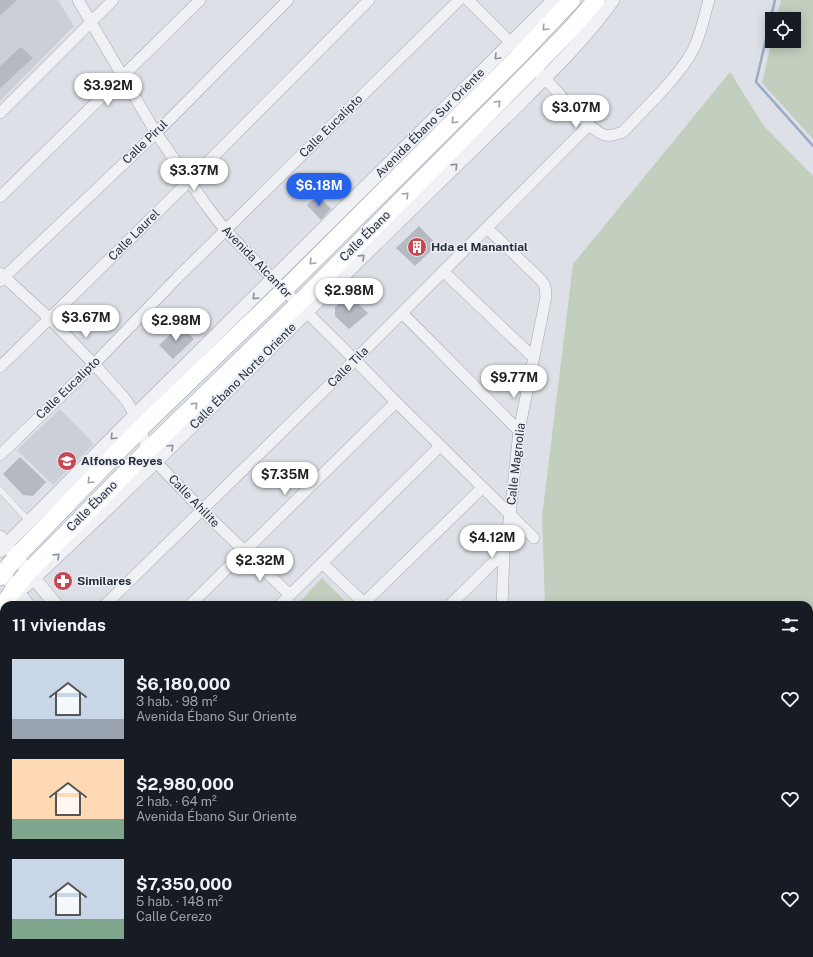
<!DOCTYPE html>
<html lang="es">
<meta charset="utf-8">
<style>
:root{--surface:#171b24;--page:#242831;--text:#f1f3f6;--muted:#9ea1a6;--accent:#2563eb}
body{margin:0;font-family:"Public Sans",sans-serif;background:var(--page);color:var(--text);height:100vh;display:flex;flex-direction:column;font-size:15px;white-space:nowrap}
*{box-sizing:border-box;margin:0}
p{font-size:13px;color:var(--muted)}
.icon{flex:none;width:22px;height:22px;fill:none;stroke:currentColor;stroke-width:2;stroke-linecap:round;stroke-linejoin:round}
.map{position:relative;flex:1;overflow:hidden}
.details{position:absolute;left:0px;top:601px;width:813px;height:356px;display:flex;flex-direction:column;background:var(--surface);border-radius:12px 12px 0 0;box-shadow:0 2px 10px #0003}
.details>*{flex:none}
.fabs{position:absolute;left:765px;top:12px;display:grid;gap:8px}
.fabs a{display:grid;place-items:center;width:36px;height:36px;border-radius:0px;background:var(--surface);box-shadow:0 2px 10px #0003;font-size:20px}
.price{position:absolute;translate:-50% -34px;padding:0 9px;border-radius:14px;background:#fff;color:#222;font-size:13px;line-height:26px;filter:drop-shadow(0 1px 2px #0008)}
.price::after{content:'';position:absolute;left:50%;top:24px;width:12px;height:9px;margin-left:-6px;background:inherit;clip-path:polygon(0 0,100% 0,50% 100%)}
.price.selected{background:var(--accent);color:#fff}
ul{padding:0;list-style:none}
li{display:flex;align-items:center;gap:12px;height:100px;padding:0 12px}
li span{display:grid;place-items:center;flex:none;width:112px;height:80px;border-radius:0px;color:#555}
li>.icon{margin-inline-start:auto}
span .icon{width:48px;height:48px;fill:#fffc;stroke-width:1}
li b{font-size:17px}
h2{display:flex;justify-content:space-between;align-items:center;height:48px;padding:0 12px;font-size:17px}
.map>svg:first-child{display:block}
.built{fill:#cbcfd8}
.green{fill:#c2cfbe}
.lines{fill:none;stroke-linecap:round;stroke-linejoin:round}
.stream{stroke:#99acc5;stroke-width:2.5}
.building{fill:#b4b9c2}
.service-casing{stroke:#a3a7b0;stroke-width:6}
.minor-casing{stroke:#a3a7b0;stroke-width:12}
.tertiary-casing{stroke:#a3a7b0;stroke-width:14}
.primary-casing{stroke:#9da4b1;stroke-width:18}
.service{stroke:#eff1f5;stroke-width:5.5}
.minor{stroke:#eff1f5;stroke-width:11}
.tertiary{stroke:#eff1f5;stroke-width:13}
.primary{stroke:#fff;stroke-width:17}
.oneway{stroke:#9ea0a7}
.oneway2{stroke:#8b8f98}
.labels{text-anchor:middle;stroke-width:3;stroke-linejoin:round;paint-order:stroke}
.street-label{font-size:12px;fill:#272d3c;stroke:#eceff4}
.poi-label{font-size:12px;font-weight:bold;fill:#272d3c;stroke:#eceff4;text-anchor:start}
</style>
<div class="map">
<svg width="813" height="957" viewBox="0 0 813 957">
<rect width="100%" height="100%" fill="#dde0e6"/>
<path class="built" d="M0,0H58L74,26L0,101Z
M60,409L94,444L53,485L17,450Z
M4,648V953H81L78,957H0V651Z
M548,953H609L615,957H545Z"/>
<path class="green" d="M781,0H813V139L762,83L772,39V41H794V19H776Z
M730,72L764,126L813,176V957H805L798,953H809V605H545L542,517L573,264Z
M322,578L349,605H297Z
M219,953H278L280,957H222Z"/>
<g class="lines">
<path class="stream" d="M775,0L756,82L813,146"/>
</g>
<path class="building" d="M0,0H17L0,16Z
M21,47L33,58L0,88V66Z
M318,195L331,209L321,220L307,205Z
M419,226L437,245L415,266L396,248Z
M348,294L368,313L349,329L335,316V307Z
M180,325L194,339L173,359L159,345Z
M20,457L46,482L33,496L23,495L3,474Z"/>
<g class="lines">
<defs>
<path id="service" d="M0,490L29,521
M0,667L4,664
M0,689L4,691
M0,744L4,737
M0,796L4,799
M0,805L4,808
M0,886H4
M71,957L74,953"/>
<path id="minor" d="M78,0L156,133L206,205L226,231L273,279L355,360L396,402L534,538
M468,0L516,48
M540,73C554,87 589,131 605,135C612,137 617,134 623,132C644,109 679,77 693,50C701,34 704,17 709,0
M0,113L113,0
M0,197L200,0
M487,228L541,280L545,286L546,297L519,431L510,515L504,552L502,605
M443,271L534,358
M0,273L49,318L94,364L126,400L135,415L148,450L156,462L202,510L290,595
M0,281L156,133L288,0
M402,313L519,431
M0,367L189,181L369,0
M0,455L94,364L177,278L459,0
M322,563L366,605
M364,603L482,488
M105,605L355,360L589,125
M190,605L396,402
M280,605L440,446
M450,605L504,552
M179,953L182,957
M623,953L631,955L652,953
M741,953L748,957
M86,957L89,953
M107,957L110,953
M456,957L459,953
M531,957L534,953"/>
<path id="tertiary" d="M0,537L56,605
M0,551L135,415L554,0
M0,569L28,605
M24,587C148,473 265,352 386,234C427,194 468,154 509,114C545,78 583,42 613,0
M298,953L301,957
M328,953L330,957"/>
<path id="primary" d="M0,577L16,557L140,429L284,290L521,54L572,0
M0,609L15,588L29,571L148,450L298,304L534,67L571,29L596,0
M0,643L4,642"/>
</defs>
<use href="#service" class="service-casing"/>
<use href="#minor" class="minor-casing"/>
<use href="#tertiary" class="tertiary-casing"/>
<use href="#primary" class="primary-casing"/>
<use href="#service" class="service"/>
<use href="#minor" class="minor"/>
<use href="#tertiary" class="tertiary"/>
<use href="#primary" class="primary"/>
</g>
<defs><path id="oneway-chevron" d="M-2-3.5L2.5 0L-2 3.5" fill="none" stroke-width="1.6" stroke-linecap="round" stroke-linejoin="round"/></defs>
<g class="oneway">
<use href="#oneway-chevron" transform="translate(545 28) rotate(134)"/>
<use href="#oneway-chevron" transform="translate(498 103) rotate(-45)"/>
<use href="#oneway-chevron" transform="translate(454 121) rotate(135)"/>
<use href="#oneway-chevron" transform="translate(406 195) rotate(-45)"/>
<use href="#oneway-chevron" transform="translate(312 262) rotate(135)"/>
<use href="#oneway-chevron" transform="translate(195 405) rotate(-44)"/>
<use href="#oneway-chevron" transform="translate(90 481) rotate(134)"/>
</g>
<g class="oneway2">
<use href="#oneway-chevron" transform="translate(497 57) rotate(135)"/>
<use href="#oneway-chevron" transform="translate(455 166) rotate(-44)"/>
<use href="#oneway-chevron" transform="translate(362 257) rotate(-44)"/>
<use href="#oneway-chevron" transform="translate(255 297) rotate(135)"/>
<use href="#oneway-chevron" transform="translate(113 437) rotate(135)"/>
<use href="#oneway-chevron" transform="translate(171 447) rotate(-45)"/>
<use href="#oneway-chevron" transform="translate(57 556) rotate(-44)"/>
</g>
<defs>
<symbol id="building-disc" viewBox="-11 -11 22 22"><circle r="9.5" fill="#c64752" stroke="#eceff4"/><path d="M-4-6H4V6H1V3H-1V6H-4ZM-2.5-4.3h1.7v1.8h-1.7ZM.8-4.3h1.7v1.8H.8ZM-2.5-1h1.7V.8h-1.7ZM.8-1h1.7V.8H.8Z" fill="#fff"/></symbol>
<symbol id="school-disc" viewBox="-11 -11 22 22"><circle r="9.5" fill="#c64752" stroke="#eceff4"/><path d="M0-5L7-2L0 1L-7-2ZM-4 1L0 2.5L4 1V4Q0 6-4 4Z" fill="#fff"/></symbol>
<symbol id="pharmacy-disc" viewBox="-11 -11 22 22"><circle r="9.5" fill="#c64752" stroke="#eceff4"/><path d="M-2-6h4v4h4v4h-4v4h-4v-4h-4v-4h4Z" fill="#fff"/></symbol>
</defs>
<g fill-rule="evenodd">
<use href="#building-disc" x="406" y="236" width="22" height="22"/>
<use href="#school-disc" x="56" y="450" width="22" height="22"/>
<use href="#pharmacy-disc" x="52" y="570" width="22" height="22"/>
</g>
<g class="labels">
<g class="street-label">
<text transform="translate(430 123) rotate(-45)" y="4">Avenida Ébano Sur Oriente</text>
<text transform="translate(331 126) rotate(-45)" y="4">Calle Eucalipto</text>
<text transform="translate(145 142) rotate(-44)" y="4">Calle Pirul</text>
<text transform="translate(134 235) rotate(-45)" y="4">Calle Laurel</text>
<text transform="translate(365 236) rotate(-45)" y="4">Calle Ébano</text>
<text transform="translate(257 262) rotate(46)" y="4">Avenida Alcanfor</text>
<text transform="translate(348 367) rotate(-45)" y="4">Calle Tila</text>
<text transform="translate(243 376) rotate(-45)" y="4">Calle Ébano Norte Oriente</text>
<text transform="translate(68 388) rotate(-44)" y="4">Calle Eucalipto</text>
<text transform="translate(516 464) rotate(-83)" y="4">Calle Magnolia</text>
<text transform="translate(194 501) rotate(46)" y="4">Calle Ahilite</text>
<text transform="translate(92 506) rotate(-45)" y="4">Calle Ébano</text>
</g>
<g class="poi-label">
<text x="431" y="251">Hda el Manantial</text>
<text x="81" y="465">Alfonso Reyes</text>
<text x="77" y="585">Similares</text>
</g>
</g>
</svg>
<div class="fabs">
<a><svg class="icon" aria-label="locate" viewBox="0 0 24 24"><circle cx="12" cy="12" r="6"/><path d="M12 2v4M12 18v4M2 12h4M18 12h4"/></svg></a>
</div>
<b class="price" style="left:108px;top:107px">$3.92M</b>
<b class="price" style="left:576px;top:129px">$3.07M</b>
<b class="price" style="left:194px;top:192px">$3.37M</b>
<b class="price selected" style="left:319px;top:207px">$6.18M</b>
<b class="price" style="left:349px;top:312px">$2.98M</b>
<b class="price" style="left:86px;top:339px">$3.67M</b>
<b class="price" style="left:176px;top:342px">$2.98M</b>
<b class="price" style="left:514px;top:399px">$9.77M</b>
<b class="price" style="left:285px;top:496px">$7.35M</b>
<b class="price" style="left:492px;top:559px">$4.12M</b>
<b class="price" style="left:260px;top:582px">$2.32M</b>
<section class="details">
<h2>11 viviendas<svg class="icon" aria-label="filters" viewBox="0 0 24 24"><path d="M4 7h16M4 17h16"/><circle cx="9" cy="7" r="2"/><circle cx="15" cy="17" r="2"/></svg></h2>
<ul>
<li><span style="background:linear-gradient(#c9d6e8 75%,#9aa5b1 0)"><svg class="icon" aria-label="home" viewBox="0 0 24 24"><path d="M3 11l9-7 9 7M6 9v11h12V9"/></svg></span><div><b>$6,180,000</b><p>3 hab. · 98 m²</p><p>Avenida Ébano Sur Oriente</p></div><svg class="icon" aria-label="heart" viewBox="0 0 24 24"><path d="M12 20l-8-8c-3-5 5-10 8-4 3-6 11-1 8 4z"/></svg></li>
<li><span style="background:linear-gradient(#ffd9b3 75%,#7fa58c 0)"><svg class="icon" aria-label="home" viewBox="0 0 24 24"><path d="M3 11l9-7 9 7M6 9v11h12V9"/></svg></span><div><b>$2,980,000</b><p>2 hab. · 64 m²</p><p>Avenida Ébano Sur Oriente</p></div><svg class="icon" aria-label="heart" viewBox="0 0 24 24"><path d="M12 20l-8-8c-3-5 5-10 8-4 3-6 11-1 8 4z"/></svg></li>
<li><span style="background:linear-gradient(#c9d6e8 75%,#7fa58c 0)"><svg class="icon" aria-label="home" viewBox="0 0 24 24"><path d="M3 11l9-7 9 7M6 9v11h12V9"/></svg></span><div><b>$7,350,000</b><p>5 hab. · 148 m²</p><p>Calle Cerezo</p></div><svg class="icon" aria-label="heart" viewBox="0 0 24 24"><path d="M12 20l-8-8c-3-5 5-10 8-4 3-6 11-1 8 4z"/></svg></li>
</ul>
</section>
</div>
